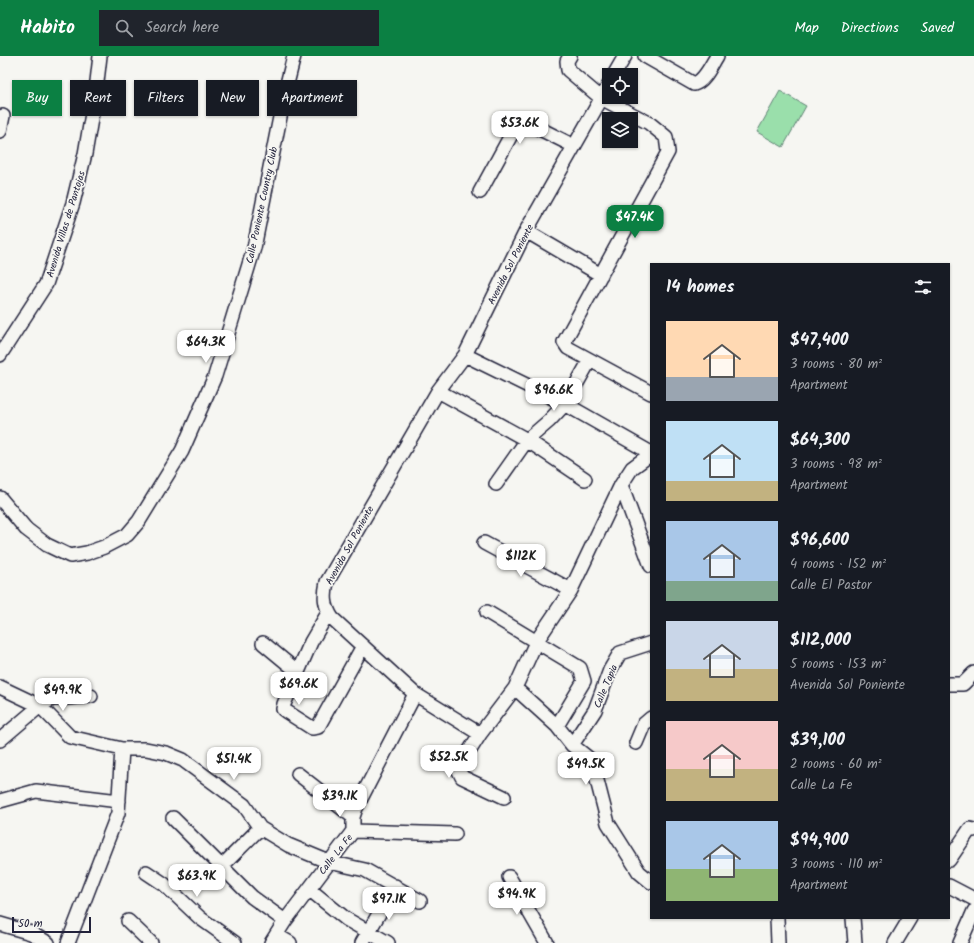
<!DOCTYPE html>
<meta charset="utf-8">
<style>
:root{--surface:#171b24;--page:#20242c;--text:#f1f3f6;--muted:#9ea1a6;--accent:#0b8043}
body{margin:0;font-family:Kalam,sans-serif;background:var(--page);color:var(--text);height:100vh;display:flex;flex-direction:column;font-size:15px;white-space:nowrap}
*{box-sizing:border-box;margin:0}
p{font-size:13px;color:var(--muted)}
.icon{flex:none;width:22px;height:22px;fill:none;stroke:currentColor;stroke-width:2;stroke-linecap:round;stroke-linejoin:round}
.map{position:relative;flex:1;overflow:hidden}
.drawer{position:absolute;left:650px;top:207px;width:300px;height:656px;display:flex;flex-direction:column;background:var(--surface);border-radius:0px;box-shadow:0 1px 3px #0004}
.drawer>*{flex:none}
.guide{position:absolute;left:12px;top:24px;width:380px;height:36px;display:flex;gap:8px}
.tools{position:absolute;left:602px;top:12px;display:grid;gap:8px}
.tools a{display:grid;place-items:center;width:36px;height:36px;border-radius:0px;background:var(--surface);box-shadow:0 1px 3px #0004;font-size:20px}
.scale{position:absolute;left:12px;bottom:10px;width:79px;box-sizing:border-box;padding-left:4px;border:2px solid #22223b;border-top:0;font-size:11px;line-height:14px;white-space:nowrap;color:#22223b;-webkit-text-stroke:3px #f6f6f2;paint-order:stroke}
.price{position:absolute;translate:-50% -34px;padding:0 9px;border-radius:8px;background:#fff;color:#222;font-size:13px;line-height:26px;filter:drop-shadow(0 1px 2px #0008)}
.price::after{content:'';position:absolute;left:50%;top:24px;width:12px;height:9px;margin-left:-6px;background:inherit;clip-path:polygon(0 0,100% 0,50% 100%)}
.price.selected{background:var(--accent);color:#fff}
ul{padding:0;list-style:none}
li{display:flex;align-items:center;gap:12px;height:100px;padding:0 16px}
li span{display:grid;place-items:center;flex:none;width:112px;height:80px;border-radius:0px;color:#555}
li>.icon{margin-inline-start:auto}
span .icon{width:48px;height:48px;fill:#fffc;stroke-width:1}
li b{font-size:17px}
h2{display:flex;justify-content:space-between;align-items:center;height:48px;padding:0 16px;font-size:17px}
.tag{padding:0 14px;border-radius:0px;background:var(--surface);box-shadow:0 1px 3px #0004;font-size:14px;line-height:36px}
.tag.selected{background:var(--accent);color:#fff}
header{display:flex;align-items:center;gap:24px;box-sizing:border-box;height:56px;padding:0 20px;background:var(--accent);color:#fff}
header strong{font-size:19px}
nav{display:flex;gap:22px;margin-inline-start:auto;font-size:14px}
.search{width:280px;height:36px;background:var(--page);display:flex;align-items:center;gap:10px;box-sizing:border-box;padding:0 14px;border-radius:0px;color:var(--muted);font-size:15px}
.map>svg:first-child{display:block}
.green{fill:#9adfab;stroke:#5e8073}
.lines{fill:none;stroke-linecap:round;stroke-linejoin:round}
.minor-casing{stroke:#22223b;stroke-width:16}
.minor{stroke:#f6f6f2;stroke-width:13}
.labels{text-anchor:middle;stroke-width:3.5;stroke-linejoin:round;paint-order:stroke}
.street-label{font-size:10px;fill:#22223b;stroke:#f6f6f2}
</style>
<header>
<strong>Habito</strong>
<div class="search"><svg class="icon" aria-label="search" viewBox="0 0 24 24"><circle cx="10" cy="10" r="6"/><path d="M15 15l6 6"/></svg>Search here</div>
<nav><a>Map</a><a>Directions</a><a>Saved</a></nav>
</header>
<div class="map">
<svg width="974" height="887" viewBox="0 0 974 887">
<rect width="100%" height="100%" fill="#f6f6f2"/>
<filter id="ink" filterUnits="userSpaceOnUse"><feTurbulence type="fractalNoise" baseFrequency=".025" numOctaves="2"/><feDisplacementMap in="SourceGraphic" scale="8" xChannelSelector="R" yChannelSelector="G"/><feConvolveMatrix kernelMatrix="1 2 1 2 8 2 1 2 1" color-interpolation-filters="sRGB"/></filter>
<g filter="url(#ink)">
<path class="green" d="M780,35L806,50L783,91L757,76Z"/>
<g class="lines">
<defs>
<path id="minor" d="M570,0L567,5L568,14L601,42L649,67L666,81L668,96L564,286L568,292L651,337
M645,0L694,28C705,25 711,9 717,0
M614,19L625,0
M609,29L526,175L465,299L438,335L327,526C324,540 324,549 332,562L415,638L480,678L515,632L536,586L571,534L621,429L632,412L651,398
M0,75L3,60
M480,136L517,68L526,66L574,90
M526,175L601,219
M0,299L46,228L73,147L85,98L96,34L100,0
M465,299L565,348L651,397
M438,335L527,384L585,423
M496,428L527,384L549,365L565,348L590,304
M621,429L651,510
M0,442L26,473L47,489L70,500L87,497L104,491L127,479L139,465L182,395L215,320L254,192L285,36L294,0
M484,487L571,534
M487,556L580,612L584,625L557,670
M328,557L311,586L284,648L283,653L287,656L312,672L318,671L363,590
M263,587L298,616
M949,628H963L974,617
M0,631L40,650L70,681L122,693H146L166,697L183,704L244,749L260,772L288,789L329,806L365,814L420,845
M515,632L557,670L572,689L592,705L608,767L639,816L651,826
M480,678L458,713L462,721L504,741
M0,684L40,650L52,643L91,640
M636,687L644,668L651,662
M572,689L595,654L610,614L620,597L651,587
M298,718L353,761
M0,745L36,735L119,745
M173,762L252,841L285,865
M353,775L455,778
M949,804L970,773L974,774
M221,811L260,772
M146,816L164,828L200,862L235,887
M509,821L547,887
M949,830L974,843
M309,833L346,863L388,887
M777,862L778,887
M853,862L855,887
M128,865L151,887
M0,868L31,877L48,887
M276,879L290,887
M68,887L118,757L122,693
M271,887L285,865L353,775V761L356,752L415,638
M362,887L395,830
M895,887L910,862
M960,887L974,855"/>
</defs>
<use href="#minor" class="minor-casing"/>
<use href="#minor" class="minor"/>
</g>
</g>
<g class="labels">
<g class="street-label">
<text transform="translate(261 149) rotate(-78)" y="4">Calle Poniente Country Club</text>
<text transform="translate(65 168) rotate(-73)" y="4">Avenida Villas de Pantojas</text>
<text transform="translate(510 208) rotate(-63)" y="4">Avenida Sol Poniente</text>
<text transform="translate(349 489) rotate(-61)" y="4">Avenida Sol Poniente</text>
<text transform="translate(605 630) rotate(-67)" y="4">Calle Tapia</text>
<text transform="translate(335 798) rotate(-52)" y="4">Calle La Fe</text>
</g>
</g>
</svg>
<div class="tools">
<a><svg class="icon" aria-label="locate" viewBox="0 0 24 24"><circle cx="12" cy="12" r="6"/><path d="M12 2v4M12 18v4M2 12h4M18 12h4"/></svg></a>
<a><svg class="icon" aria-label="layers" viewBox="0 0 24 24"><path d="M12 4l9 5-9 5-9-5zM3 14l9 5 9-5"/></svg></a>
</div>
<div class="scale">50 m</div>
<b class="price" style="left:520px;top:89px">$53.6K</b>
<b class="price selected" style="left:635px;top:183px">$47.4K</b>
<b class="price" style="left:206px;top:308px">$64.3K</b>
<b class="price" style="left:554px;top:356px">$96.6K</b>
<b class="price" style="left:521px;top:522px">$112K</b>
<b class="price" style="left:299px;top:650px">$69.6K</b>
<b class="price" style="left:63px;top:656px">$49.9K</b>
<b class="price" style="left:449px;top:723px">$52.5K</b>
<b class="price" style="left:234px;top:725px">$51.4K</b>
<b class="price" style="left:586px;top:730px">$49.5K</b>
<b class="price" style="left:340px;top:762px">$39.1K</b>
<b class="price" style="left:197px;top:842px">$63.9K</b>
<b class="price" style="left:517px;top:860px">$94.9K</b>
<b class="price" style="left:389px;top:865px">$97.1K</b>
<div class="guide">
<a class="tag selected">Buy</a>
<a class="tag">Rent</a>
<a class="tag">Filters</a>
<a class="tag">New</a>
<a class="tag">Apartment</a>
</div>
<section class="drawer">
<h2>14 homes<svg class="icon" aria-label="filters" viewBox="0 0 24 24"><path d="M4 7h16M4 17h16"/><circle cx="9" cy="7" r="2"/><circle cx="15" cy="17" r="2"/></svg></h2>
<ul>
<li><span style="background:linear-gradient(#ffd9b3 70%,#9aa5b1 0)"><svg class="icon" aria-label="home" viewBox="0 0 24 24"><path d="M3 11l9-7 9 7M6 9v11h12V9"/></svg></span><div><b>$47,400</b><p>3 rooms · 80 m²</p><p>Apartment</p></div></li>
<li><span style="background:linear-gradient(#bfe0f5 75%,#c2b280 0)"><svg class="icon" aria-label="home" viewBox="0 0 24 24"><path d="M3 11l9-7 9 7M6 9v11h12V9"/></svg></span><div><b>$64,300</b><p>3 rooms · 98 m²</p><p>Apartment</p></div></li>
<li><span style="background:linear-gradient(#a9c7e8 75%,#7fa58c 0)"><svg class="icon" aria-label="home" viewBox="0 0 24 24"><path d="M3 11l9-7 9 7M6 9v11h12V9"/></svg></span><div><b>$96,600</b><p>4 rooms · 152 m²</p><p>Calle El Pastor</p></div></li>
<li><span style="background:linear-gradient(#c9d6e8 60%,#c2b280 0)"><svg class="icon" aria-label="home" viewBox="0 0 24 24"><path d="M3 11l9-7 9 7M6 9v11h12V9"/></svg></span><div><b>$112,000</b><p>5 rooms · 153 m²</p><p>Avenida Sol Poniente</p></div></li>
<li><span style="background:linear-gradient(#f6c9c9 60%,#c2b280 0)"><svg class="icon" aria-label="home" viewBox="0 0 24 24"><path d="M3 11l9-7 9 7M6 9v11h12V9"/></svg></span><div><b>$39,100</b><p>2 rooms · 60 m²</p><p>Calle La Fe</p></div></li>
<li><span style="background:linear-gradient(#a9c7e8 60%,#8fb573 0)"><svg class="icon" aria-label="home" viewBox="0 0 24 24"><path d="M3 11l9-7 9 7M6 9v11h12V9"/></svg></span><div><b>$94,900</b><p>3 rooms · 110 m²</p><p>Apartment</p></div></li>
</ul>
</section>
</div>
